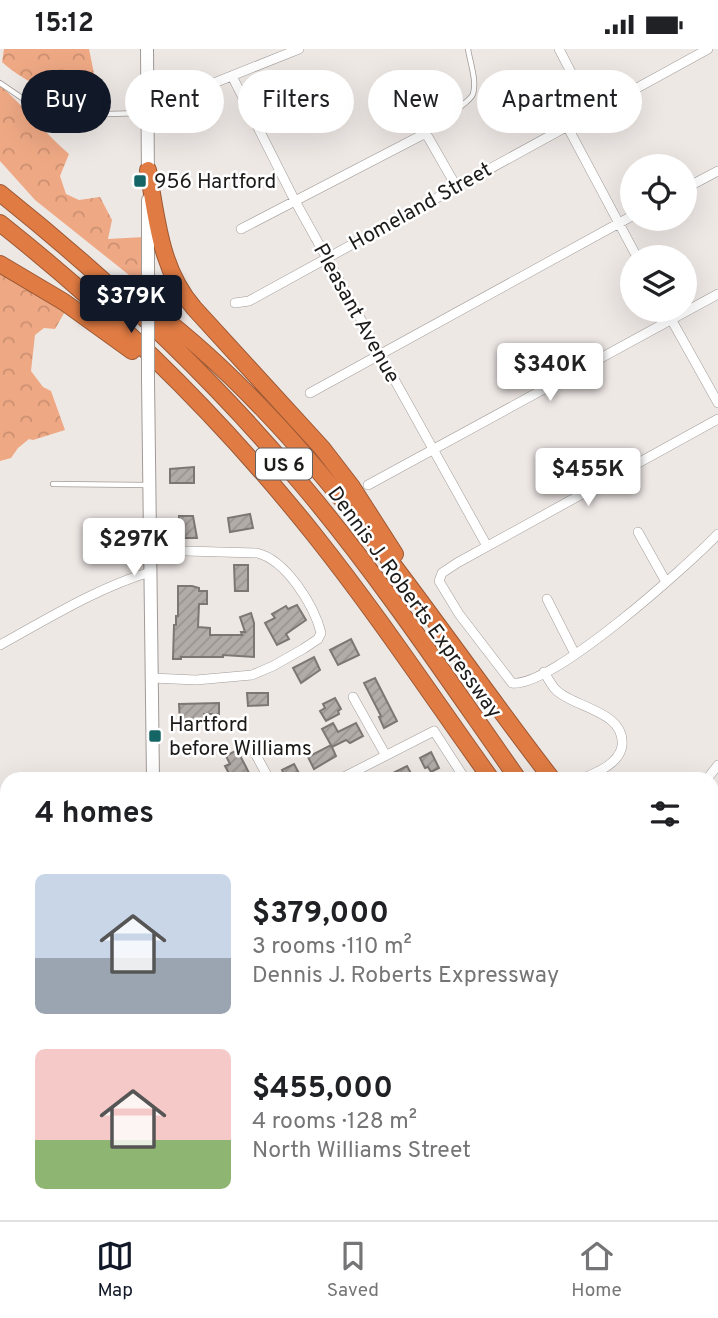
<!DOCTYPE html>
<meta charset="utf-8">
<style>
:root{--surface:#fff;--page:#f2f2f2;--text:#202124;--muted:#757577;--line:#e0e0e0;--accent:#111827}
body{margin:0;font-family:Overpass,sans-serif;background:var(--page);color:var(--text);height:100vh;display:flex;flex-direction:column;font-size:26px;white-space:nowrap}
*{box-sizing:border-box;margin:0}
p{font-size:23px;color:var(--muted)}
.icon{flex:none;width:38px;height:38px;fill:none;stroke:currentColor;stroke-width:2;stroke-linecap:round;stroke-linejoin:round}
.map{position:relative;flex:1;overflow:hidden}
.drawer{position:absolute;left:0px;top:723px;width:719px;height:450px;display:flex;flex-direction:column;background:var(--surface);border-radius:21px 21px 0 0;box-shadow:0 7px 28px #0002}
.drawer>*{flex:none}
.top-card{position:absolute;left:21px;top:21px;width:677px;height:63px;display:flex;gap:14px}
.tools{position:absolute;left:620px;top:105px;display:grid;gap:14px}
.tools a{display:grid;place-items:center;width:77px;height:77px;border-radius:50%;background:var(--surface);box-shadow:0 7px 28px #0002;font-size:35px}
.price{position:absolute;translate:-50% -60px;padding:0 16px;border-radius:7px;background:#fff;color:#222;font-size:23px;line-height:46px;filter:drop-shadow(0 2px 4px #0008)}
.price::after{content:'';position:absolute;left:50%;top:42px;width:21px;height:16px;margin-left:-10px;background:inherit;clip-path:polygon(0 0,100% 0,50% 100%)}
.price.current{background:var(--accent);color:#fff}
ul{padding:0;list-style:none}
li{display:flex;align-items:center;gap:21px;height:175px;padding:0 35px}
li span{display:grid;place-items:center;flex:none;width:196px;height:140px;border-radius:10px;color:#555}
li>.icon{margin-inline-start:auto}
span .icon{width:84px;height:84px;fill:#fffc;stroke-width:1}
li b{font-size:30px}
h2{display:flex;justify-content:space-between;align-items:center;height:84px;padding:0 35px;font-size:30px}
.pill{padding:0 24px;border-radius:32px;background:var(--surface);box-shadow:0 7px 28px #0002;font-size:24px;line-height:63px}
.pill.current{background:var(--accent);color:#fff}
.status{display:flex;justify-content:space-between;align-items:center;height:49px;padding:0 35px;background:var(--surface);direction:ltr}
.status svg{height:19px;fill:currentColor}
.tab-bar{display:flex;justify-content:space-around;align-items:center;height:98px;border-top:2px solid var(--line);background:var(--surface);font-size:19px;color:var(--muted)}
.tab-bar a{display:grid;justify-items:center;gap:4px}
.tab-bar .current{color:var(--accent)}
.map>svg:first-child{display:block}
.forest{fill:url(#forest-crowns)}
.building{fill:url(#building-hatch);stroke:#7d7774;stroke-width:2}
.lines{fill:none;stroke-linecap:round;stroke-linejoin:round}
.lane-casing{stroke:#a19b98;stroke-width:6}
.street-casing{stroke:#a19b98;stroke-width:10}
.secondary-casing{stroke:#a19b98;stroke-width:14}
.highway-casing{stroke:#9c5935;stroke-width:18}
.lane{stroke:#fff;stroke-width:4.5}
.street{stroke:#fff;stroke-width:9}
.secondary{stroke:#fff;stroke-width:12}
.highway{stroke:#e07b43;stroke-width:16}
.secondary-bridge-casing{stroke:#a19b98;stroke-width:14;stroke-linecap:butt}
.secondary-bridge{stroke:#fff;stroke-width:12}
.poi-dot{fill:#156466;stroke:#fff;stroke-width:2.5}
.labels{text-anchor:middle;stroke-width:5;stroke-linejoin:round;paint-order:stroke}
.shield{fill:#fff;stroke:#615f5f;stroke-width:2}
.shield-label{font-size:19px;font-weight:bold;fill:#1d1b1a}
.poi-label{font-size:21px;fill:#1d1b1a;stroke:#fff;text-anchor:start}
.street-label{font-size:21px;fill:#1d1b1a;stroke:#fff}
</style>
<div class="status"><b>15:12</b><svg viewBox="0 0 49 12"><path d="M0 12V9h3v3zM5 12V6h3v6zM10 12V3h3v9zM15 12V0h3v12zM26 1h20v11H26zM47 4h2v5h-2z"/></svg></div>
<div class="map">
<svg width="718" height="1171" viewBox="0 0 718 1171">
<defs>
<pattern id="forest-crowns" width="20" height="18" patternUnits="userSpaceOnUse" patternTransform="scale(1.75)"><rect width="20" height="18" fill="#eea884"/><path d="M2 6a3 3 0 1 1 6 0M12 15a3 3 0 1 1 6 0" fill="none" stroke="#cc9071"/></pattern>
<pattern id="building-hatch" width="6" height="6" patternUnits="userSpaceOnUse" patternTransform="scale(1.75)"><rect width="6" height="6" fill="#b2aca9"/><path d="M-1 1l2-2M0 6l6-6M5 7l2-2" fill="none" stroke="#999391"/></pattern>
</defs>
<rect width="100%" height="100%" fill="#eee8e5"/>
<path class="forest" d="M4,0H89L99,49C64,52 28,36 2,13Z
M0,36C24,58 45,84 69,105L60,127L66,145L79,151L100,148L112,171L108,190L144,188L145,226H129L35,151L0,112Z
M0,219L67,259L55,280L44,279L35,286L31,322L43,338L51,342L65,381L33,391L29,390L18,399L11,409L0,412Z"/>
<path class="building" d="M194,418V434H170V420Z
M250,465L253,479L230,483L228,469Z
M179,467H193L197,489H178Z
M234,516H248V542H235Z
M178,537H192L199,539V542H207V555H199L198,578L210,579V586H242L241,583H245L240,568L251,564L254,574V608L223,606V608H181V610H173L174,576H176V567H178Z
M297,556L306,571L286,585L289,590L277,596L265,574L275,569L272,565L286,557L288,560Z
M351,590L359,606L338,616L330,601Z
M314,608L320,621L301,634L293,619Z
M375,629L397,672L384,679L379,668L381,667L364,634Z
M247,644H268V656L248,657Z
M335,649L341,660L338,662L339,665L326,672L320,662L325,659L323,655Z
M219,654V665H204V672L201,674L180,675L179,655Z
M333,674L338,683L356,674L363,687L350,694L346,691L332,698L322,680Z
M331,696L336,707L314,720L308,708Z
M237,701L245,716L252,730H232L225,717L230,715L226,707Z
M431,703L439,719L431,723L428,718L425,719L420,709Z
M294,715L302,730H286L282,721Z
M407,717L414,730H396L393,724Z"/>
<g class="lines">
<defs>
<path id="lane" d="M0,34L28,53L59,67L88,71L106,65L146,64
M424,84C434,75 470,54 473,45C477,32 470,13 468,0
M53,435L148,436"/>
<path id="street" d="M559,0L592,64
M232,27L295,152L487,497
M147,40L201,37L214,34L299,0
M567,77L637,208
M684,140L718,122
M241,180L424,85L428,88L456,137
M235,254L249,252L708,0
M666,261L718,354
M310,344L632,167
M718,370L457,514L442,524L439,532L459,565L512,634C552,639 687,517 718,485
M368,436L718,245
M638,483L666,533
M150,501L257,504C286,511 314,556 321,584L318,590L303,600L273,617L252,626L196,631L152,629
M547,550L575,605
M0,596C49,569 97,539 150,523
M544,623C548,629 551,636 556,641C574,659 626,662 622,697C619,715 596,724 581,730
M353,648L385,705
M250,695L269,730
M340,730L434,682L465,730
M707,730L718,716
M0,758L7,772
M712,801L718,805
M0,885L7,881
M0,976L7,987
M86,1166L89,1171
M201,1166L204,1171
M0,1169L7,1165"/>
<path id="secondary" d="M147,0L148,129
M148,151V244
M148,329L153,730
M386,1166L389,1171"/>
<path id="highway" d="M148,121C157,170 160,220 194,259L322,399L352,438L395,505
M0,144C110,232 214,330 305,439C382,531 449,632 518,730
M0,174C116,266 224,372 316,488C378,566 433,649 491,730
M0,215L64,253L132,302
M137,249C307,371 425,566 552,730
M712,916L718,923
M712,971L718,981
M712,1002L718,1010
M712,1042L718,1050
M712,1072L718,1080
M579,1166L584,1171
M599,1166L605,1171"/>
</defs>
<use href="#lane" class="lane-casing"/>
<use href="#street" class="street-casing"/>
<use href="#secondary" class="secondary-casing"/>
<use href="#highway" class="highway-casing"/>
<use href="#lane" class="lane"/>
<use href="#street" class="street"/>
<use href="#secondary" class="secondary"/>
<use href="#highway" class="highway"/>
<defs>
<path id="secondary-bridge" d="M148,244V329"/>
</defs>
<use href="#secondary-bridge" class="secondary-bridge-casing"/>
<use href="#secondary-bridge" class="secondary-bridge"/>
</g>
<g class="poi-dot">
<rect x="133" y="125" width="14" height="14" rx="3.5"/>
<rect x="148" y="680" width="14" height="14" rx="3.5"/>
</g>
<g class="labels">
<rect class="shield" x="256" y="399.5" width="56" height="31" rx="5"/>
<g class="shield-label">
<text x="284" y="422">US 6</text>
</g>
<g class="poi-label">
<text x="154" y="139">956 Hartford</text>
<text x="169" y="682">Hartford<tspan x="169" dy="24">before Williams</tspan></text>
</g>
<g class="street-label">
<text transform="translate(420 157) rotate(-29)" y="7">Homeland Street</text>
<text transform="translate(357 264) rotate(61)" y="7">Pleasant Avenue</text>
<text transform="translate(415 553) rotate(54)" y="7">Dennis J. Roberts Expressway</text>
</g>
</g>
</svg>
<div class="tools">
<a><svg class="icon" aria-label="locate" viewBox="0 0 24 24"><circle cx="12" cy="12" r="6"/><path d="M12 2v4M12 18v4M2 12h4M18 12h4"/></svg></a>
<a><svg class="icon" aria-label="layers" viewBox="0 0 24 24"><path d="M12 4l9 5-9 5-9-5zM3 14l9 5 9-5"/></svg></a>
</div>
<b class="price current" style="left:131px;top:286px">$379K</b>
<b class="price" style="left:550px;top:354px">$340K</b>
<b class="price" style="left:588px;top:459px">$455K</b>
<b class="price" style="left:134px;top:529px">$297K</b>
<div class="top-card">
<a class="pill current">Buy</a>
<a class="pill">Rent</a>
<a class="pill">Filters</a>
<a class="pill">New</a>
<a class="pill">Apartment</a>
</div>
<section class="drawer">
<h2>4 homes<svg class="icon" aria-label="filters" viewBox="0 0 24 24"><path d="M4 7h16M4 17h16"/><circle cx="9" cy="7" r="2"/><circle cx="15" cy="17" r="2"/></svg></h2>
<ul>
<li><span style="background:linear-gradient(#c9d6e8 60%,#9aa5b1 0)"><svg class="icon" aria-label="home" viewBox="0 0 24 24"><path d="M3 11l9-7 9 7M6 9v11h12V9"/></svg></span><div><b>$379,000</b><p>3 rooms · 110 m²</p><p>Dennis J. Roberts Expressway</p></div></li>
<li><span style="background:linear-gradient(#f6c9c9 65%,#8fb573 0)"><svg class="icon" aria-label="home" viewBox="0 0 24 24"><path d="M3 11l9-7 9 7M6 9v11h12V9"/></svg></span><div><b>$455,000</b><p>4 rooms · 128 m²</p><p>North Williams Street</p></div></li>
</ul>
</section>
</div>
<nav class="tab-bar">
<a class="current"><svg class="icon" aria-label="map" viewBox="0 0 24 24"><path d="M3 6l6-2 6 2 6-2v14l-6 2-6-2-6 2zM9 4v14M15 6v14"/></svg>Map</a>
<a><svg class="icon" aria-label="saved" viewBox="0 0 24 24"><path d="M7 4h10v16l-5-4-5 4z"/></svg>Saved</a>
<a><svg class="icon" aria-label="home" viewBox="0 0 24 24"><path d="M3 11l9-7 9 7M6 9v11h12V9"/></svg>Home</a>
</nav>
